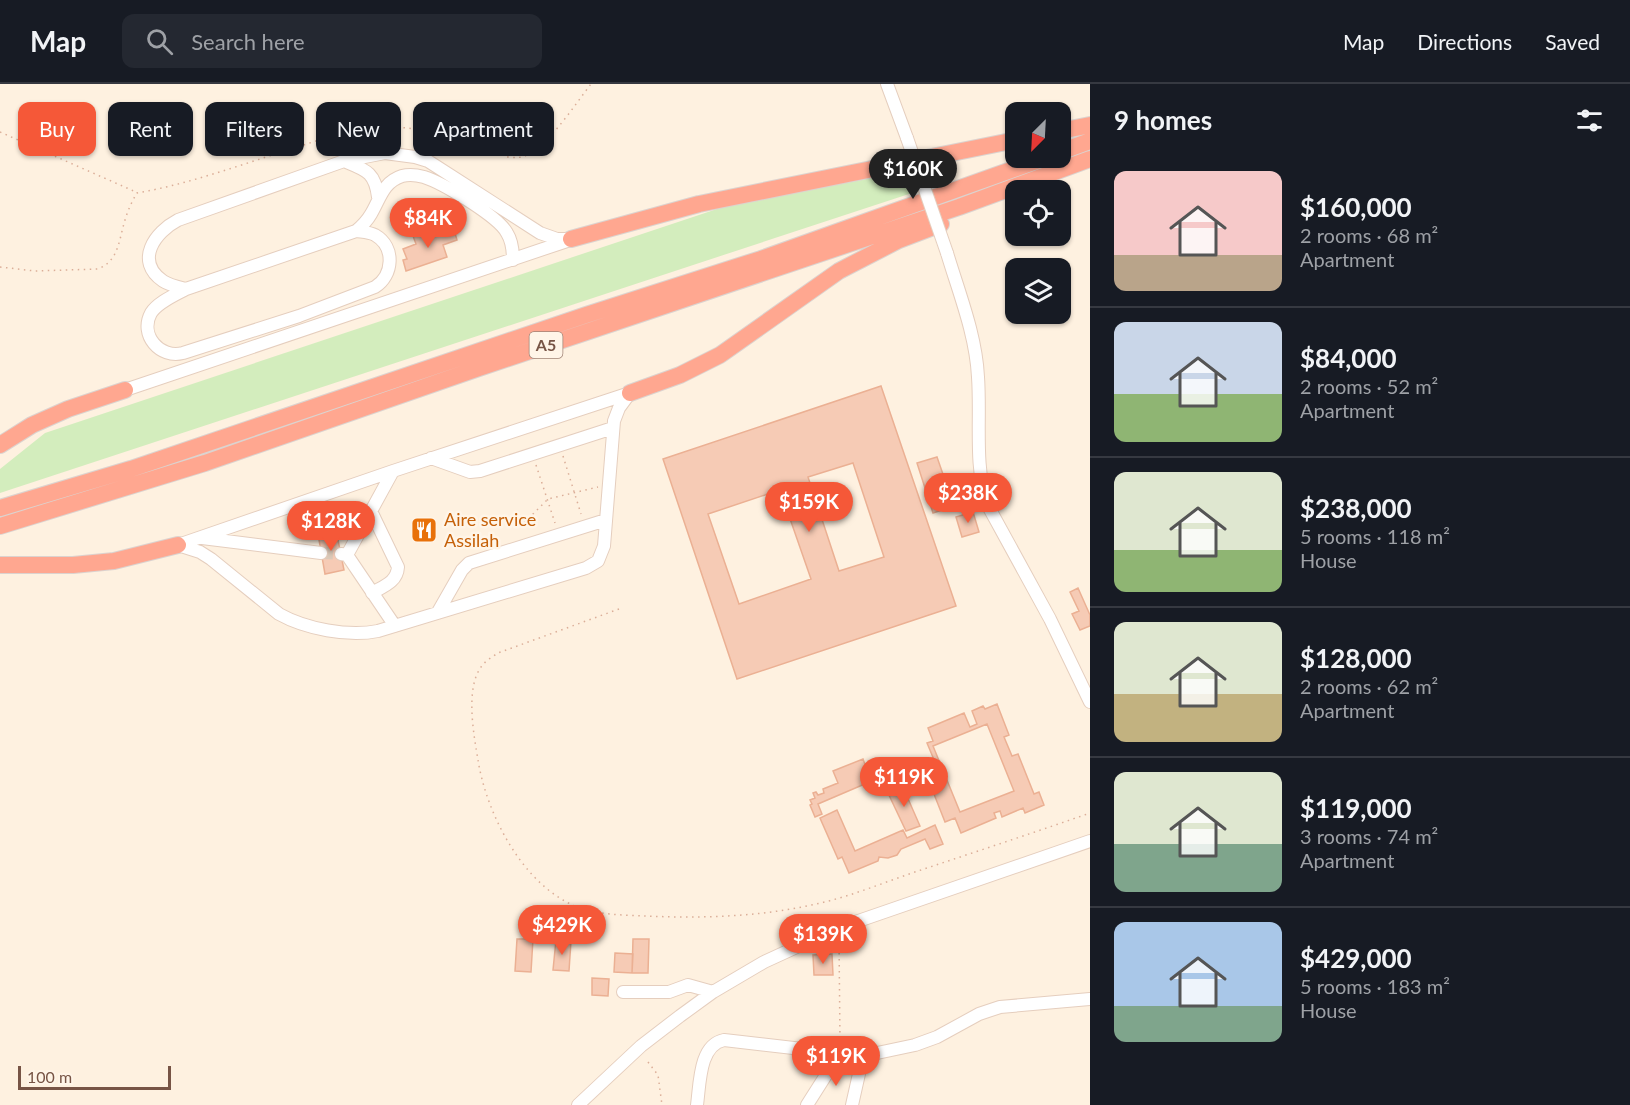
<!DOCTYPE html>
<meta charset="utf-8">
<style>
:root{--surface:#171b24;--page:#242831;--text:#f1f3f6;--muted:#9ea1a6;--line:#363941;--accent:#f55838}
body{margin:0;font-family:Lato,sans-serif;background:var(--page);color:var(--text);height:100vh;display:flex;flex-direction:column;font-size:22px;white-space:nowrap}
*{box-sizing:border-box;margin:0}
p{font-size:20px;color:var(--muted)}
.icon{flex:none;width:33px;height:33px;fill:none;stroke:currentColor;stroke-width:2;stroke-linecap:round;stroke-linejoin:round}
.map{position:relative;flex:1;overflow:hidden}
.side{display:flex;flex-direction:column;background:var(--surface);width:540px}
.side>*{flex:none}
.hud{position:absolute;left:18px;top:18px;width:570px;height:54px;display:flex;gap:12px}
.needle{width:39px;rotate:204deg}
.fabs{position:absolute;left:1005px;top:18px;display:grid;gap:12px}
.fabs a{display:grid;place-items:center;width:66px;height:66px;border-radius:12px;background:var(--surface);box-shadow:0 2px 4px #0004;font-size:30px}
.scale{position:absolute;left:18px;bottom:15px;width:153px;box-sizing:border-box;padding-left:6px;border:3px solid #775445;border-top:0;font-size:16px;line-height:21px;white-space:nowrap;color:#775445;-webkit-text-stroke:4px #fff5e8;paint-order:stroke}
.price{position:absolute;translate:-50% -51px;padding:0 14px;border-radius:21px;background:var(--accent);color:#fff;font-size:20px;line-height:39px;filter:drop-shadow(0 2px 3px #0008)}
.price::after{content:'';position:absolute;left:50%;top:36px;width:18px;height:14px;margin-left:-9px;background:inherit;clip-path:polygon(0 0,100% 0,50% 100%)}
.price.current{background:#222;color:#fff}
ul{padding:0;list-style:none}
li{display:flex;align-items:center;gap:18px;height:150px;padding:0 24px}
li+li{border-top:2px solid var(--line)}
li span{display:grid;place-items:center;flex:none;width:168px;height:120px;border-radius:12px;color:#555}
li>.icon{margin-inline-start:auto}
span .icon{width:72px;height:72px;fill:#fffc;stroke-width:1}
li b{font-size:26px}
h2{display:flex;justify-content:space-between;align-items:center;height:72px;padding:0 24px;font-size:26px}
.chip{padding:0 21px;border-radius:12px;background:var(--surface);box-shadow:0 2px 4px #0004;font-size:21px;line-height:54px}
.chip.current{background:var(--accent);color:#fff}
header{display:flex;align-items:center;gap:36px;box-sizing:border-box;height:84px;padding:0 30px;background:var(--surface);border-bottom:2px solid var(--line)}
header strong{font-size:28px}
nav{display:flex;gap:33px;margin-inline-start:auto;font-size:21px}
.search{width:420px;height:54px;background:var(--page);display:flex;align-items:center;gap:15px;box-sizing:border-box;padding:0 21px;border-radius:12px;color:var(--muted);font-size:22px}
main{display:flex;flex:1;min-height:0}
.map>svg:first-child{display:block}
.green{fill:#d3edbd}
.building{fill:#f6cbb5;stroke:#ebb093;stroke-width:1.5;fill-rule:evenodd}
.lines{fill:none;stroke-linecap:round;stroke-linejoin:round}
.minor-tunnel{stroke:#dccab9;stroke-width:12;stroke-dasharray:12 6;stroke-linecap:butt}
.minor-casing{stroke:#e5cebe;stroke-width:14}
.highway-casing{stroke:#dcd3cf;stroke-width:18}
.path{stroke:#dbae98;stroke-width:1.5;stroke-dasharray:1.5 4.5;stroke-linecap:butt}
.minor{stroke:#fff;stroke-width:12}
.highway{stroke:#ffa790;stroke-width:16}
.minor-bridge-casing{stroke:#e5cebe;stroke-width:14;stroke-linecap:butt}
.minor-bridge{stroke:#fff;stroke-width:12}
.labels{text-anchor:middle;stroke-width:5;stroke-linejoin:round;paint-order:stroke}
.shield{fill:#fff5e8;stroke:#a08476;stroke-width:1.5}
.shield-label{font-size:16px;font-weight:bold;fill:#775445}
.food-label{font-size:18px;fill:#c56008;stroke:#fff5e8;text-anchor:start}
</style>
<header>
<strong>Map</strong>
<div class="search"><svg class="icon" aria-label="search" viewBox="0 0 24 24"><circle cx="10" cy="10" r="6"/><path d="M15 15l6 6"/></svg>Search here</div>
<nav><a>Map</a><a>Directions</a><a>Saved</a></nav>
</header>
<main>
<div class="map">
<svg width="1090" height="1021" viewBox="0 0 1090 1021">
<rect width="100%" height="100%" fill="#fef1e0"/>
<path class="green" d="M908,87L912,109L0,409V385L45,349L726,122Z"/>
<path class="building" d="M436,144L438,151L454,146L457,156L443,161L447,173L406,187L403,176L407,175L403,165L416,160L413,152Z
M881,302L956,522L737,595L663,375ZM853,379L884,473L839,487L808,393ZM780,406L811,495L739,520L708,430Z
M937,373L954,422L933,429L917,379Z
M973,428L979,448L962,453L956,433Z
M336,446L344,486L325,490L318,450Z
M1078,504L1090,531V542L1080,546L1072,530L1079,527L1070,508Z
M997,620L1009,651L1004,653L1012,672L1018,670L1034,710L1039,708L1044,721L1025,729L1023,724L1002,733L1000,727L994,729L996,734L961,749L955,734L945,738L930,700L942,695L927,659L933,657L928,644L964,629L970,643L977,640L972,627L983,622L985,625ZM987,640L1014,707L960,728L933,662Z
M863,675L867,686L884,679L894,704L887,707L881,693L818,720L822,730L815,733L810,721L812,720L810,716L815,714L813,709L816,708L818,711L824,709L823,705L838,699L833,687Z
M902,701L920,742L906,747L887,707Z
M837,726L855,767L903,746L907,754L935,741L943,760L930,765L925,755L901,765L897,771L888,774L879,773L878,777L849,789L842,773L838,775L820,734Z
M517,855H533L531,888L515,887Z
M633,855H649L648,889H632Z
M556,856L571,857L569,887L553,886Z
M615,869L633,870L632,889L614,888Z
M832,870L833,891H814L813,871Z
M592,894L609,895L608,912L592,911Z"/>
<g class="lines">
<path class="minor-tunnel" d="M321,469L341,470"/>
<defs>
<path id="minor" d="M887,0L907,54
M344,77C366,86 375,88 378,113
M356,147C362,142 367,137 371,130C380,115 383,98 402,92C409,90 417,91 424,93C443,99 499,133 507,149C512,157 513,167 513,176
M947,169C959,209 976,251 978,293C981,335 974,380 987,420L1050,535L1090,618
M186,205C175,211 158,218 151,229C139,251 160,275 183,269L299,232L375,203C393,192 396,163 375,151C369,148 362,148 356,147L186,205C178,203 169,201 163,197C134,177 155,148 178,136L344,77L385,69L415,73L428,77L540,149L557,155H571
M125,306L567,157
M431,374L470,388L480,387L613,344
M371,427L398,483C397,498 384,502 372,509
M202,454L321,469
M178,461L200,468L211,475L279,530C306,545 348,553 378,547L586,484L598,477L604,462L614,337L619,324L630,309
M178,461L393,387L630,309
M341,470L347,471L395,542
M347,471L393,387
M438,528L462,486L469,479L606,436
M623,908H669L688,901L713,908
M578,1021L641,962L680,932L713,908L764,878L838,844L1090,757
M697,1021C700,1000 699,961 724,956L863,972L915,961L937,953L979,930L1000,923L1090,915
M807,1021L840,969
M852,1021L863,972"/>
<path id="highway" d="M1060,47L1090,41
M1060,68L1090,57
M571,155L699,120L1016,56
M630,309L680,291L720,271L839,187L899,156L941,140
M0,361L32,341L68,325L125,306
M0,424L131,385L586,231L761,175L1045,74
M0,442L205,379L479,284L959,123L1090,75
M0,481H73L114,477L178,461"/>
</defs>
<use href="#minor" class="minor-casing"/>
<use href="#highway" class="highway-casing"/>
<path class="path" d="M0,48L136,108
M0,183L35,187L98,185C119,177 119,155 125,136C128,126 132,117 137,109C189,100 240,81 291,65C323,55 354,43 389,43C431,43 469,61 508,73C515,74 521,74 527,71C549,61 576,19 591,0
M563,372L581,430
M536,381L555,439
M520,443L548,415L598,403
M619,525L498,569C492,573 485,577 481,583C465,605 474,652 478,676C486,727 518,790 563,816C587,831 620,831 647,832C710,835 775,832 836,815C864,807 891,796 918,787C975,768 1033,749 1090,729
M839,857L840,957
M648,978L658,991L662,1021"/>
<use href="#minor" class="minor"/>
<use href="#highway" class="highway"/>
<defs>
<path id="minor-bridge" d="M907,54L947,169"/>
</defs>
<use href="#minor-bridge" class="minor-bridge-casing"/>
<use href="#minor-bridge" class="minor-bridge"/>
</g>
<defs>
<symbol id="restaurant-square" viewBox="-11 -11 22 22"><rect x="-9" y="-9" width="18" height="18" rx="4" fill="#e8710a" stroke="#fff5e8"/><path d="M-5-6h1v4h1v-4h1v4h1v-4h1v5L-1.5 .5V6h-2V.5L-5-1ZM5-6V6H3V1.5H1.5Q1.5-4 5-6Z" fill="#fff"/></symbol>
</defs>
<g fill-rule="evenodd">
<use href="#restaurant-square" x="409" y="431" width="30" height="30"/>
</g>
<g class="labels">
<rect class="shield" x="529.5" y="248" width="33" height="26" rx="4.5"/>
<g class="shield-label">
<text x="546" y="267">A5</text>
</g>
<g class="food-label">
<text x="444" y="442">Aire service<tspan x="444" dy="21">Assilah</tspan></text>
</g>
</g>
</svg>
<div class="fabs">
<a><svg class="needle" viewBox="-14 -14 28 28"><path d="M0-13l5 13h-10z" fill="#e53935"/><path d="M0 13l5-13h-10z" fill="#9ea1a6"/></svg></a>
<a><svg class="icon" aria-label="locate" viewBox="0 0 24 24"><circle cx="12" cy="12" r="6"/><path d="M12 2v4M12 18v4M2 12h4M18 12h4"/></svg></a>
<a><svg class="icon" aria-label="layers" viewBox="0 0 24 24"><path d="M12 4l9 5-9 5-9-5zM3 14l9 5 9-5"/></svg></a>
</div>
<div class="scale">100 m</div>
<b class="price current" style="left:913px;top:116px">$160K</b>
<b class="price" style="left:428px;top:165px">$84K</b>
<b class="price" style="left:968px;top:440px">$238K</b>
<b class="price" style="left:809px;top:449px">$159K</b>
<b class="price" style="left:331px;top:468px">$128K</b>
<b class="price" style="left:904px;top:724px">$119K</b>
<b class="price" style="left:562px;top:872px">$429K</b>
<b class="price" style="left:823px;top:881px">$139K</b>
<b class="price" style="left:836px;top:1003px">$119K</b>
<div class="hud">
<a class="chip current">Buy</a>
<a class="chip">Rent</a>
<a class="chip">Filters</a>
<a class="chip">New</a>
<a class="chip">Apartment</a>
</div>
</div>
<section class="side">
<h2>9 homes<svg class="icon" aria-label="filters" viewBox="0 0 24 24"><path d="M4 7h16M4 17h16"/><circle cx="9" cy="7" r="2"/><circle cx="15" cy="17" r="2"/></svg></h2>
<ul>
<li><span style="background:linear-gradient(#f6c9c9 70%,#b9a48a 0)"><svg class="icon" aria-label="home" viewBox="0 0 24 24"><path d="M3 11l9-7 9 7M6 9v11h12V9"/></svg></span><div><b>$160,000</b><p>2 rooms · 68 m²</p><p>Apartment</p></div></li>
<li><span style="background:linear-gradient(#c9d6e8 60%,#8fb573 0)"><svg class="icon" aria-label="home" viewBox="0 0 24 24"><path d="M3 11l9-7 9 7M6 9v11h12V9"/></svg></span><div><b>$84,000</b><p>2 rooms · 52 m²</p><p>Apartment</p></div></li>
<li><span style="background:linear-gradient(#dfe7d0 65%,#8fb573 0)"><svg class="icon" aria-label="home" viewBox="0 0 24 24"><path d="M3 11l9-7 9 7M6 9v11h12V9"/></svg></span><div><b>$238,000</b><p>5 rooms · 118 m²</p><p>House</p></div></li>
<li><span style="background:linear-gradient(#dfe7d0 60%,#c2b280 0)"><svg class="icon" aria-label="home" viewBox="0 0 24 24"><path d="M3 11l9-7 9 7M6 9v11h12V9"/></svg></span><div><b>$128,000</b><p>2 rooms · 62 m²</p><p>Apartment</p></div></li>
<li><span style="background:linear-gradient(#dfe7d0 60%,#7fa58c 0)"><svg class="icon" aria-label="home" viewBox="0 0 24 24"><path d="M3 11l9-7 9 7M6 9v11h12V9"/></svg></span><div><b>$119,000</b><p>3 rooms · 74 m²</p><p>Apartment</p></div></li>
<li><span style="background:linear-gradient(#a9c7e8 70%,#7fa58c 0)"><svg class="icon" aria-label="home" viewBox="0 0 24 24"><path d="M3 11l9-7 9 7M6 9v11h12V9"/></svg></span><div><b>$429,000</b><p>5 rooms · 183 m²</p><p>House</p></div></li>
</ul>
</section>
</main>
